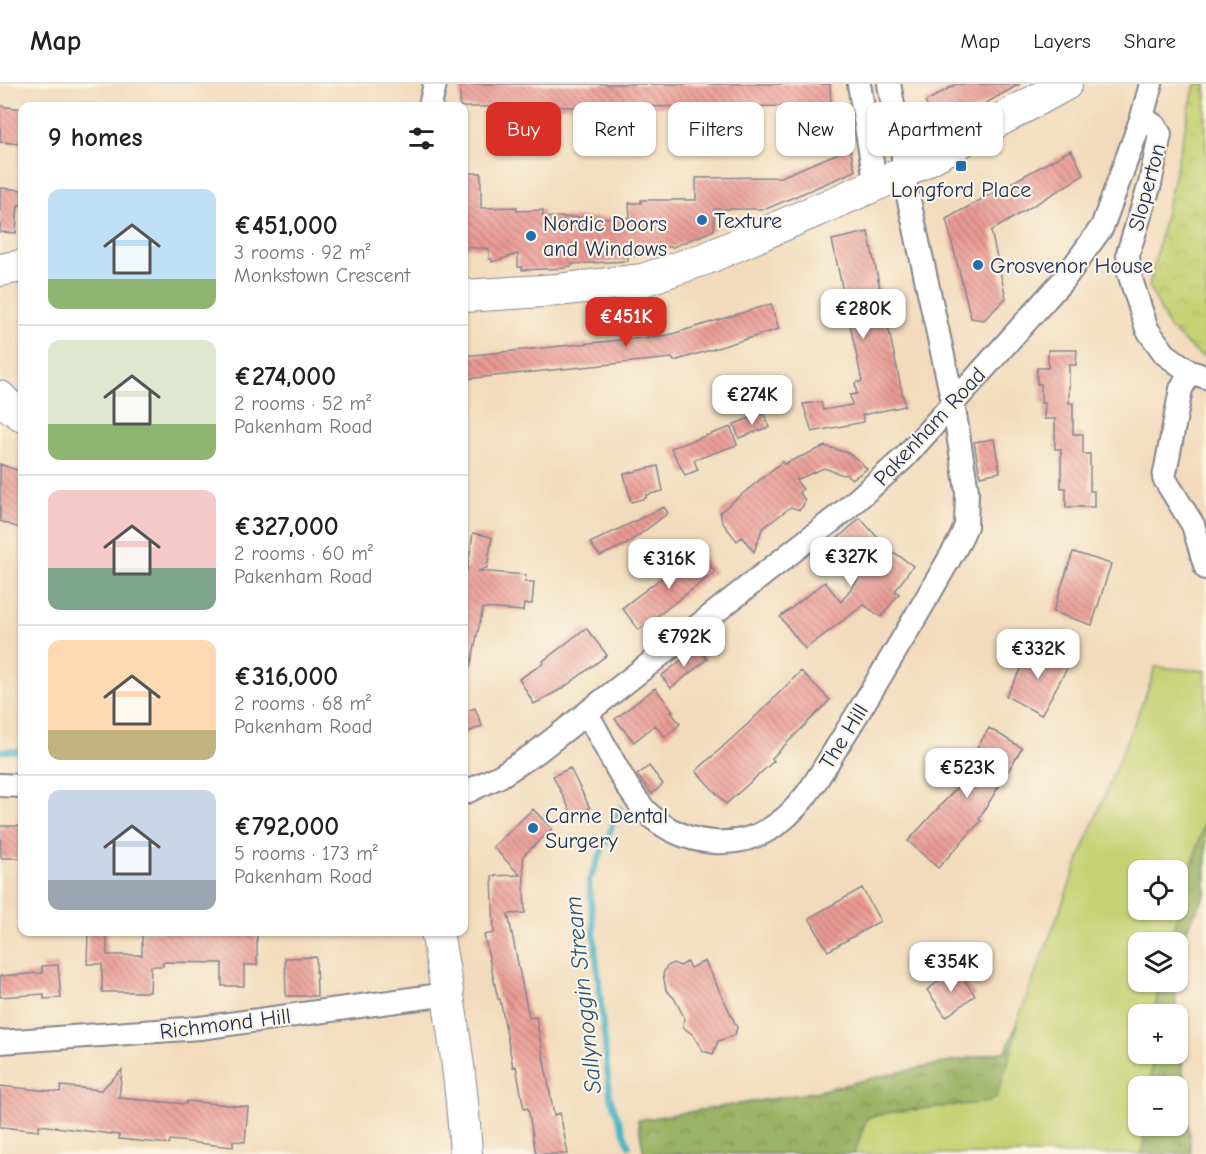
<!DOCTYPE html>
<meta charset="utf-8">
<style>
:root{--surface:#fff;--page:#f2f2f2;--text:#202124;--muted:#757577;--line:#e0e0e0;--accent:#d93025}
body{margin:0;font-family:"Comic Neue",sans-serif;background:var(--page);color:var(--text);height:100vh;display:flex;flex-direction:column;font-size:22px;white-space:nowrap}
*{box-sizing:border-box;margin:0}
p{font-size:20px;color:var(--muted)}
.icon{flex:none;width:33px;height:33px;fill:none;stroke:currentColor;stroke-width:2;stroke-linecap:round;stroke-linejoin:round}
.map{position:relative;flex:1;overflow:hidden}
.panel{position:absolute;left:18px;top:18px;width:450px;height:834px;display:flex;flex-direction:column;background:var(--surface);border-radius:12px;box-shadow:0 2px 4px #0004}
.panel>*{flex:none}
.guide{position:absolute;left:486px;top:18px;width:570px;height:54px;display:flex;gap:12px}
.fabs{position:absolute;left:1128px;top:776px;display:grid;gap:12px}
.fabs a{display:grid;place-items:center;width:60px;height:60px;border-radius:12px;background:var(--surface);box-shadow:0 2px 4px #0004;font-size:30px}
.price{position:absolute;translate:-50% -51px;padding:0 14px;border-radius:12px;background:#fff;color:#222;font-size:20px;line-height:39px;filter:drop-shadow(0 2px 3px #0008)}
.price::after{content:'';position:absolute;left:50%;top:36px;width:18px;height:14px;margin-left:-9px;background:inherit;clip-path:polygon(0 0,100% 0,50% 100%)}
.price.selected{background:var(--accent);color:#fff}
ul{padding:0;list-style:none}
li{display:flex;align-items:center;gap:18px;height:150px;padding:0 30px}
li+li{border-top:2px solid var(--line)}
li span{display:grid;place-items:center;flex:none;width:168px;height:120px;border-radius:12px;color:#555}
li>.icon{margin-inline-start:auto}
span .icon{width:72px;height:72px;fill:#fffc;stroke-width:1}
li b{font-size:26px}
h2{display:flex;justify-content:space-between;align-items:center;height:72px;padding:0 30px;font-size:26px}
.chip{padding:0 21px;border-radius:12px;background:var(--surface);box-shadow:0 2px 4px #0004;font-size:21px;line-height:54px}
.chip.selected{background:var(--accent);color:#fff}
header{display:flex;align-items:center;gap:36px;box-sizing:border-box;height:84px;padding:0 30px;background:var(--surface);border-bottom:2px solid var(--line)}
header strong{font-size:28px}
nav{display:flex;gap:33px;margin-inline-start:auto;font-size:21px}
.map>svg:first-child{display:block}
.grass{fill:#c5d173;stroke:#708068;stroke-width:1.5;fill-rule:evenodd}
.forest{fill:url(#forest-crowns);stroke:#5c7162;stroke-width:1.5}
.park{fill:url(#park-crowns);stroke:#708068;stroke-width:1.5}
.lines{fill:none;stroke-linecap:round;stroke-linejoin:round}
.stream{stroke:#48b4c5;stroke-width:6}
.building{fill:url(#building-back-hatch)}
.minor-casing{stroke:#86858d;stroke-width:26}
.secondary-casing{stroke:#86858d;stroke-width:34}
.minor{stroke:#fff;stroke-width:22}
.secondary{stroke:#fff;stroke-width:32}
.poi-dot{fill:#1f6fb2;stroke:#fcf5e5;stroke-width:2}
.labels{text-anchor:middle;stroke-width:4.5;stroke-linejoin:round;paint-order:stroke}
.street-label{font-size:22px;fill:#1b2f5e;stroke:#fcf5e5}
.poi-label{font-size:22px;fill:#1b2f5e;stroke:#fcf5e5;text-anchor:start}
.water-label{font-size:24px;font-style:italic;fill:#28577d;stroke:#fcf5e5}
</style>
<header>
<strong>Map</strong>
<nav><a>Map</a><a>Layers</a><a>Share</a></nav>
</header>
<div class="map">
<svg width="1206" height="1070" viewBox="0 0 1206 1070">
<defs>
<pattern id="forest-crowns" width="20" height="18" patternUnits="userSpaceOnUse" patternTransform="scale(1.5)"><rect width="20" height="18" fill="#9cb365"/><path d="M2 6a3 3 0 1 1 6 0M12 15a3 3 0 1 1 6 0" fill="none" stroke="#7e9256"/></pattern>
<pattern id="park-crowns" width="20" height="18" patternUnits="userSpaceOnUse" patternTransform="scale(1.5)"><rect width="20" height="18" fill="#c5d173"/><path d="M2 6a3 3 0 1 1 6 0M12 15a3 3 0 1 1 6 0" fill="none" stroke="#a9b466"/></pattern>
<pattern id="building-back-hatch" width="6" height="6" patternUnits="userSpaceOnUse" patternTransform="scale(1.5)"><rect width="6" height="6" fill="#ea9a94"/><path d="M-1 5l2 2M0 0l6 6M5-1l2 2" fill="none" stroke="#bd7e7c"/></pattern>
</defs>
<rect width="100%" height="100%" fill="#fcf5e5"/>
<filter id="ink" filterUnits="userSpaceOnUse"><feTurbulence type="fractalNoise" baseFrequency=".0167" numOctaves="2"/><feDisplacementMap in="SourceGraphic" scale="12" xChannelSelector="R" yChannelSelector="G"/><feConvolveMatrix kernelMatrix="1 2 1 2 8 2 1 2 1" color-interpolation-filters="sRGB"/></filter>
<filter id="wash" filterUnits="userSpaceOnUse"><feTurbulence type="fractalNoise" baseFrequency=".008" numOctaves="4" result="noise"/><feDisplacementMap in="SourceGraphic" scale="24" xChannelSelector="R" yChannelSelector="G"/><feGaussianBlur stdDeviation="1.35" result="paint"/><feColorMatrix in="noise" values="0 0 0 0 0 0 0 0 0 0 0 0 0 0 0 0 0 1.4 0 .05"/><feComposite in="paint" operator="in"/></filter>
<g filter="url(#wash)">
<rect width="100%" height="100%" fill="#f2dbbc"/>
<path class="grass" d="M1155,583L1206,587V732L1170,858H1138V897H1160L1154,930H1138V969H1152L1151,1002H1138V1041H1146L1142,1070H644L638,1036L815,1008L890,990L1006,967L1087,755L1150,600ZM1138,786H1178V825H1138Z"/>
<path class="forest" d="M1206,732V809L1178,862V858H1170Z
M1160,897H1174L1177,930H1154Z
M1019,933L1012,966L996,1013L989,1018L892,1028L867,1034L854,1070H644L638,1036L815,1008L890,990L1006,967Z
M1178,934L1191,1070H1142L1146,1041H1178V1002H1151L1152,969H1178Z"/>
<path class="park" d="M1195,0H1206V273L1198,270L1169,244L1149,202Z"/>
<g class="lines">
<path class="stream" d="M0,667H16
M620,724L589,797L610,1013L629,1062"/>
</g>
<g id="blocks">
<path class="building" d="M460,0H830L831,22L464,23L460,22Z
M956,0H1020L940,45L925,18Z
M0,22L22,25V60L0,58Z
M850,64L855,87L766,125H714V146L673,163H638V172H628V177L572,180V182H567L566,184L522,186V183H518V170L492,178V175H489V165L464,163V89H481V124L517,123V127L543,126V133L630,134L629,119H641V116H696V94L781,93Z
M1071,66L1084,91L991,147L1006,214L984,236L971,234L946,135Z
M0,104L22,106V121H18L16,149L0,148Z
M868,148L905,322L862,331L864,338L812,348L803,320L821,318L823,326L852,321L850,311L857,310L855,299L862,297L832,156Z
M771,220L779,245L674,277L672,274L464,295V272L669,251Z
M1048,266H1077L1076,281H1069V319H1073V350H1083V370H1090V407H1094V423H1066V404H1061V365H1055V335H1044L1045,319H1041V300H1037V284H1048Z
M764,329L769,343L739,354L734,340Z
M731,343L737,361L694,376L698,386L685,391L671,364Z
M994,355L1000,388L980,392L974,358Z
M825,362L848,369L861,378L867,385L852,395L846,390L843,391L824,384L796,396L803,405L799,408L805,416L803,422L799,426L791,423L762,445L754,468L742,453L737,457L722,438L720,428L782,378L784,380Z
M0,380L22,388V445L0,437Z
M658,382L663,407L646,411V414L631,418L624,390Z
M664,423L668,429L627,460L600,472L590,459Z
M860,434L893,471L895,469L913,482L895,507L899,510L881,533L864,521L805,565L780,533L825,498L841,518L864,487L837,455Z
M473,449L492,453L487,484L478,487L526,491L525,498H534L532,520H524L523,527L483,524L470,584H464V486L467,487Z
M698,466L715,488L639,546L622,524Z
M1073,468L1111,480L1092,541L1053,528Z
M586,544L607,571L563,604L534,620L519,595L544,579L543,577Z
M1035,561L1070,579L1041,631L1006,612Z
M698,563L707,575L671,604L661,592Z
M801,587L830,616L772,674L774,677L726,720L696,687L751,637Z
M655,604L673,627L671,628L680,640L665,653L655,641L634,658L615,635Z
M475,624L482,642L464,650V628Z
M989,644L1022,664L979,735L981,737L938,784L908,757L962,698L958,695Z
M649,682L663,700L652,710L637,691Z
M570,684L590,724L573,732L553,692Z
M533,725L552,745L523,772L525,829L508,830L529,934L536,933L554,1031L560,1029L568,1070H536L528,1024L524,1025L516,982L513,983L500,915H498L484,851L494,849L492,792L520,791L493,763Z
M0,742H22V774H1Z
M862,804L880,837L828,867L809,834Z
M88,848H107V871H142V848H257V881H244V902H222V879L163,878V882H151L150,908H102V880H87Z
M316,873L317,912H286L285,874Z
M705,877L737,943L735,951L718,957L713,970L703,967L693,951L683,943L684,933L674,914L666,906L663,890L666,883L673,879L680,882L687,878L690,884Z
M58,881L61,914L44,915V910L0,913V892L42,889V882Z
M956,885L975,911L946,933L927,906Z
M122,986L119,1014L186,1020L187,1017L248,1023L245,1058L233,1057V1063L170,1056L169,1060L119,1055V1051L39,1041V1047L0,1043V1002L60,1008L61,1002L101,1006Z"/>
</g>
</g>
<g filter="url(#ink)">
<use href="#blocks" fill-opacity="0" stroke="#86858d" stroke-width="1.5"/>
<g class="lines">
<defs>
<path id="minor" d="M859,0L876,102
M430,22L435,0
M1142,33L1155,42L1160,50L1150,100L1128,169L1129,189L1147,245L1165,270L1190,288L1206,293
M1190,288L1181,305L1164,394L1193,441L1206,484
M585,631L593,640C609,668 632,720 658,738C691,761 735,766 770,745C805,724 823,684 845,650C884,587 922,523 959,458L966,442L967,407L953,318L903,89V71L889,0
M0,701L22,702
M464,709L500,692L537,668L843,428L904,374L1065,194L1102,143L1142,33L1151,0
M0,958L200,944L448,910"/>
<path id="secondary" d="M0,186L22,182
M464,212L558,206L643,196L707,174L903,89L1066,0
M0,313L8,321L22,331
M437,848C450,921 462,995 466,1070"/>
</defs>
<use href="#minor" class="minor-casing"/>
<use href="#secondary" class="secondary-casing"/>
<use href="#minor" class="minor"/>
<use href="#secondary" class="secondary"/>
</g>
</g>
<g class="poi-dot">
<rect x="955" y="76" width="12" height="12" rx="3"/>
<circle cx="702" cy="136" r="6"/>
<circle cx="531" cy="152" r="6"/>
<circle cx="978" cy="181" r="6"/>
<circle cx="533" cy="744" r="6"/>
</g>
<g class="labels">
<g class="street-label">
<text transform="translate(1146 103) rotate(-75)" y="8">Sloperton</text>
<text transform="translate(929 342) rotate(-47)" y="8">Pakenham Road</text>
<text transform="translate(843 652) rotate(-58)" y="8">The Hill</text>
<text transform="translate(225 939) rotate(-7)" y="8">Richmond Hill</text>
</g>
<g class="poi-label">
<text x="961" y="113" text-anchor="middle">Longford Place</text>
<text x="714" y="144">Texture</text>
<text x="543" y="147">Nordic Doors<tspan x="543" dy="25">and Windows</tspan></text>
<text x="990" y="189">Grosvenor House</text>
<text x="545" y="739">Carne Dental<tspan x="545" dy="25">Surgery</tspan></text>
</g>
<g class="water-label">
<text transform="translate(583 911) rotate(-96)" y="8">Sallynoggin Stream</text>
</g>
</g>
</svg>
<div class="fabs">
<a><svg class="icon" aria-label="locate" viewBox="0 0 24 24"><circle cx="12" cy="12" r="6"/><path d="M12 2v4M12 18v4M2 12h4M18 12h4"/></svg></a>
<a><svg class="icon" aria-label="layers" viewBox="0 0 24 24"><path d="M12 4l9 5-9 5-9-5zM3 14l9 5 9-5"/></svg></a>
<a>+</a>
<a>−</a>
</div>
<b class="price" style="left:863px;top:256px">€280K</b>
<b class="price selected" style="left:626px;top:264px">€451K</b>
<b class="price" style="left:752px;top:342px">€274K</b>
<b class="price" style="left:851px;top:504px">€327K</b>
<b class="price" style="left:669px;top:506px">€316K</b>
<b class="price" style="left:684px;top:584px">€792K</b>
<b class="price" style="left:1038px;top:596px">€332K</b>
<b class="price" style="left:967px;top:715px">€523K</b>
<b class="price" style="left:951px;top:909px">€354K</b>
<div class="guide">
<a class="chip selected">Buy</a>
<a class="chip">Rent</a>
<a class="chip">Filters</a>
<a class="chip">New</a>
<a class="chip">Apartment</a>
</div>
<section class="panel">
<h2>9 homes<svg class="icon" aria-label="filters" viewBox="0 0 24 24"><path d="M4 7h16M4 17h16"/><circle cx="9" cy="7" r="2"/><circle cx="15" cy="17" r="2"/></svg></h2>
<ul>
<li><span style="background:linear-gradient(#bfe0f5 75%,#8fb573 0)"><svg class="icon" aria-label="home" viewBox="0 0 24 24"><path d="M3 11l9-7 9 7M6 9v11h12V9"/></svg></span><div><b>€451,000</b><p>3 rooms · 92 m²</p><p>Monkstown Crescent</p></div></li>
<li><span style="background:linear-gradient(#dfe7d0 70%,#8fb573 0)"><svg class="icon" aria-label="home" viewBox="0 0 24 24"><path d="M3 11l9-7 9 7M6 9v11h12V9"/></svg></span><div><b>€274,000</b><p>2 rooms · 52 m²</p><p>Pakenham Road</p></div></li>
<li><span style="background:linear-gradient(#f6c9c9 65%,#7fa58c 0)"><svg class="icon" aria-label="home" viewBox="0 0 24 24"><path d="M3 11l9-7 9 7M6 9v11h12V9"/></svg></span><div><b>€327,000</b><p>2 rooms · 60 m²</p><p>Pakenham Road</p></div></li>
<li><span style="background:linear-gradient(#ffd9b3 75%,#c2b280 0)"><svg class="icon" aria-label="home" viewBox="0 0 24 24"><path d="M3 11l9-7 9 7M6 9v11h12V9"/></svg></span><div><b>€316,000</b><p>2 rooms · 68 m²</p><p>Pakenham Road</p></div></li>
<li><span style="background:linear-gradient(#c9d6e8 75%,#9aa5b1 0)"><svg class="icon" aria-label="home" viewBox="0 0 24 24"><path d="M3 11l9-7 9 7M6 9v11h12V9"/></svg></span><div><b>€792,000</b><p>5 rooms · 173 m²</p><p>Pakenham Road</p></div></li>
</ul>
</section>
</div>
